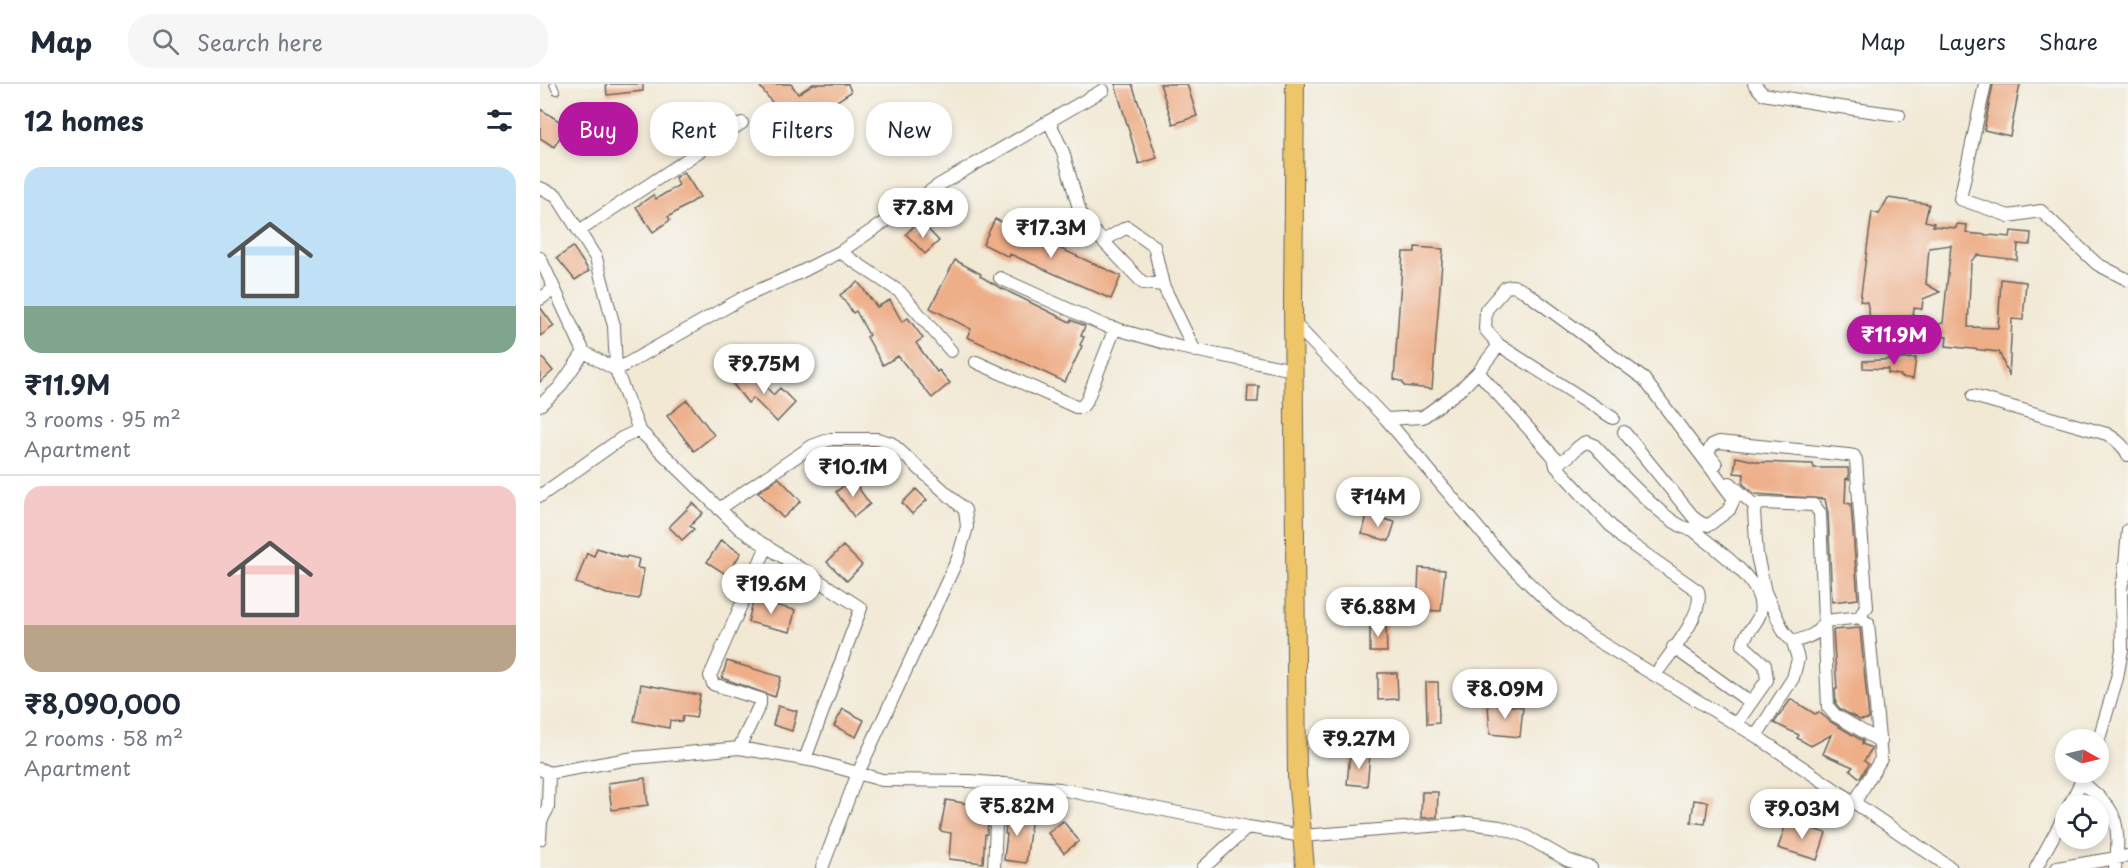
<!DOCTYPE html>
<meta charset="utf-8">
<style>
:root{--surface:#fff;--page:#f6f6f7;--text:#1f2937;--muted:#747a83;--line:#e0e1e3;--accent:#b5179e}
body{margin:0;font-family:"Playpen Sans",sans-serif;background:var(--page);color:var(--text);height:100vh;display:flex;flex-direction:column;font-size:22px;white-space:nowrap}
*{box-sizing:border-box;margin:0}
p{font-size:20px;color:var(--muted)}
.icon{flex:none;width:33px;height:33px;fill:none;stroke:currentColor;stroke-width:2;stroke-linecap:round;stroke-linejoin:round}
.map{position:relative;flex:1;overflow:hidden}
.sheet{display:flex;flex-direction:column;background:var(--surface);width:540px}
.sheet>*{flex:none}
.banner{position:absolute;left:18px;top:18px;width:570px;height:54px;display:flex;gap:12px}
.needle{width:39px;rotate:98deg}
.fabs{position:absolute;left:1515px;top:645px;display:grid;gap:12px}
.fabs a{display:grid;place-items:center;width:54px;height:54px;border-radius:50%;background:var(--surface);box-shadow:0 3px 9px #0003;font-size:30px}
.price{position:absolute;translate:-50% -51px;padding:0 14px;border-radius:21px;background:#fff;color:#222;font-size:20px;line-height:39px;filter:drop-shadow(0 2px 3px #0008)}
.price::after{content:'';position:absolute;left:50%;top:36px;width:18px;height:14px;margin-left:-9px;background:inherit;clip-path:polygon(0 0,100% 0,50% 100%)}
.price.selected{background:var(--accent);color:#fff}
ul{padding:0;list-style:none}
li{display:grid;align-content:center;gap:12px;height:318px;padding:0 24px}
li+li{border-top:2px solid var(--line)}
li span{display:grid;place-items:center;height:186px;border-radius:18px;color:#555}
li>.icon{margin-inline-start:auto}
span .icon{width:108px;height:108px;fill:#fffc;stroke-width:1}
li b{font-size:26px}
h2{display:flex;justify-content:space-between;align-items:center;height:72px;padding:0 24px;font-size:26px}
.chip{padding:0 21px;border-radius:24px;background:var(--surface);box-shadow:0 3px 9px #0003;font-size:21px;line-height:54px}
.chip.selected{background:var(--accent);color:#fff}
header{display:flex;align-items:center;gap:36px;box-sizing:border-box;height:84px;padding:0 30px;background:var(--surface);border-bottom:2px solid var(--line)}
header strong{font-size:28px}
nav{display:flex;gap:33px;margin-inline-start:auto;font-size:21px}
.search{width:420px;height:54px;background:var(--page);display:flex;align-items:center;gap:15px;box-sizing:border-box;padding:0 21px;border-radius:24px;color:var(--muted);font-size:22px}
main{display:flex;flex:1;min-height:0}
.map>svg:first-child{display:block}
.building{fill:#eeae88}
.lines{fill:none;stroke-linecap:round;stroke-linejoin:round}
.lane-casing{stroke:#67645d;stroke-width:8}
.street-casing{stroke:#67645d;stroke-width:14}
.primary-casing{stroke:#67645d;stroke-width:20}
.lane{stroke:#fff;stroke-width:6}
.street{stroke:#fff;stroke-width:12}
.primary{stroke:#eec569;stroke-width:18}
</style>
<header>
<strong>Map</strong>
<div class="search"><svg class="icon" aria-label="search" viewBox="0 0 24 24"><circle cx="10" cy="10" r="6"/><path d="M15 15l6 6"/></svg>Search here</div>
<nav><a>Map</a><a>Layers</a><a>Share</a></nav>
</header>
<main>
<section class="sheet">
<h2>12 homes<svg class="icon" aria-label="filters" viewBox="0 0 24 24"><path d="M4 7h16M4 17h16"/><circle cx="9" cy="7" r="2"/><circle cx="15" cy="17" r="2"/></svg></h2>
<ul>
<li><span style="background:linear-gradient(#bfe0f5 75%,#7fa58c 0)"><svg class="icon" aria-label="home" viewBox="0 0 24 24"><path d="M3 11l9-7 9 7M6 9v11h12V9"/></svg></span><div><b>₹11.9M</b><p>3 rooms · 95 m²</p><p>Apartment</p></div></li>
<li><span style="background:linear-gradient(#f6c9c9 75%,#b9a48a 0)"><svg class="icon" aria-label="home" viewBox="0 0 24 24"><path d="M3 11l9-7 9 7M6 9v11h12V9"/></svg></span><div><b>₹8,090,000</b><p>2 rooms · 58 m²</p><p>Apartment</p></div></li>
</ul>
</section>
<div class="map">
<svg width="1588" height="784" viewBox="0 0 1588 784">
<rect width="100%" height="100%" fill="#f6f6f2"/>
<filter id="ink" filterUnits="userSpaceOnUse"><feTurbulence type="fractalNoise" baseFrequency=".0167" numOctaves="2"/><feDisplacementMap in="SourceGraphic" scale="12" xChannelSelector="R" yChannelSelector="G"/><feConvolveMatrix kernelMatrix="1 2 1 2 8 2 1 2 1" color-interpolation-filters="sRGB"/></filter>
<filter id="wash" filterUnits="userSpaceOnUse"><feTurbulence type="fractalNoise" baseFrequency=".008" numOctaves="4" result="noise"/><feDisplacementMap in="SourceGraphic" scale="24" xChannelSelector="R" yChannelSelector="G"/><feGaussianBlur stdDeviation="1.35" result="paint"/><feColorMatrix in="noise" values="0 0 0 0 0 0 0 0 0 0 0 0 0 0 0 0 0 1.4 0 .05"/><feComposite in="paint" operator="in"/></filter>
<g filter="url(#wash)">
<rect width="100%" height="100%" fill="#f2e9d5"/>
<g id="blocks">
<path class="building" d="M66,0H103V7L67,11Z
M218,0H251L258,10L273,0H308L311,8L266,37L260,33L251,43Z
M575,0H592L617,74L599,80Z
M620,0H647L657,32L633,40Z
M1453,0H1480L1470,52L1444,46Z
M0,25L27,42L14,63L0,54Z
M144,88L160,113L128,133L130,136L113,148L96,123L113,111L116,115L139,101L135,94Z
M1348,114L1389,120L1385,137L1394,139L1393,142L1416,144L1417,140L1427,141L1426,149L1470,153L1471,147L1491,149L1490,161L1478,160L1477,176L1438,171L1431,177L1428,243L1458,244L1461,195L1486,198L1483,236L1472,235L1469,292L1459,268L1406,262L1407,253L1397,252L1399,240L1403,239L1411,161L1389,164L1386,200L1400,208L1383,215L1382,225L1374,224L1370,254L1395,258L1394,266L1317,259V245L1333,249L1327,218L1320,217L1332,128L1339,130Z
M455,135L581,192L571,215L470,170L469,173L443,160Z
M375,141L380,147L385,142L399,157L385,170L366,150Z
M33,163L49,187L35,196L17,174Z
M875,163L903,165L892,305L864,302L863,298L854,295L863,168H875Z
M415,176L441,190L440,192L457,202L530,238L531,236L545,242L541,252L544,253L540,261L542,262L525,298L427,253L431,245L390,224Z
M318,198L337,223L350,216L362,238L368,234L383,254L376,259L397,288L399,286L410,299L392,314L358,272L343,281L327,253L329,251L316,227L313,229L300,211Z
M0,223L14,242L0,252Z
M0,271L13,287L0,298Z
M1376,274L1373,295L1360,293L1361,291L1348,289V285L1323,284V277Z
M212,285L233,311L240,304L255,319L237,338L213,314L208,319L193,300Z
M708,302H719L718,318H707Z
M147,316L174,351L154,367L127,332Z
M1196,373L1219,378L1273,380L1274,384H1308L1309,395L1306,394L1305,419L1311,420L1318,515L1292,518L1288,429L1285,415L1215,410L1203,400L1204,390L1194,389Z
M239,394L261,417L243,434L218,408Z
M312,395L330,420L314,433L296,408Z
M376,405L387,416L372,430L362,419Z
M153,419L163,429L150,442L154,445L142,456L129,443Z
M827,431L855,438L849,457L822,450Z
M181,456L201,469L187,491L167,478Z
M303,462L322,481L307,497L287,478Z
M57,464L86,474L87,472L99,475L97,484L104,485L99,515L67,510L36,499L47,469L54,472Z
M879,484L905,486L901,527L877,526Z
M215,510L228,513L226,519L255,526L250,548L208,538Z
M830,540H846L847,568H830Z
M1320,544L1329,635L1320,636L1300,625L1296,620L1295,605H1297L1293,546Z
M187,577L241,593L235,613L182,594Z
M838,589H857L858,615L838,616Z
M886,598H898L899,639L887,640Z
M101,600L160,611L156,634L143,632L142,638L130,636L129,644L94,637Z
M1251,615L1275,630L1279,628L1291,638L1323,657L1322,660L1332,664L1324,677L1328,680L1320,694L1310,686L1313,683L1283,670L1291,651L1271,662L1257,654L1259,651L1234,639Z
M948,620L983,623L980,653L950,650Z
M238,622L257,627L252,647L233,641Z
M303,625L324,636L316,653L294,642Z
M810,669L830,671L827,702L807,700Z
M105,694L108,721L72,726L68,699Z
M882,708H898L897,733L881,734Z
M406,716L435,721H449L447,750H445L443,779L409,775L411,749L400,747Z
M1154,716L1168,718L1165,740L1151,738Z
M467,728L492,731L486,779L464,776L467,750H465Z
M523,737L539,757L524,769L508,749Z
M1247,737L1286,749L1277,776L1238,764Z"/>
</g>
</g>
<g filter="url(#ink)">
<use href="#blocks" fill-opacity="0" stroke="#67645d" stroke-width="1.5"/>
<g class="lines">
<defs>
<path id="lane" d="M13,0L16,7"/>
<path id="street" d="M1214,0L1223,10L1293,22L1359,31
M1445,0L1420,115L1469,132L1501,127L1557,180L1588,196
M509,37L523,68L542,135L603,199L623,201
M0,104L16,111L56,174L74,242L76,286L99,346L82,354L0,412
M39,147L202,39
M563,157L587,143L614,162L623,201L655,267
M300,168L360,208L411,267
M0,174L44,268L76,286L208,211L261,188L300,168L399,101L563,6
M460,194L563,241L639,263L753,286
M0,215L14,205
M753,238L846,335L965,476L1010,520L1048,551L1216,652L1411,784
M959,261L1073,334
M436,278L536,323H542L547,316L575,244
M938,288L1014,373L1021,377C1032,373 1036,361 1047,358L1054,361C1071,379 1128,443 1150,445C1155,446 1159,443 1163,440
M1433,312L1567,350C1575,355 1584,361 1588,371
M0,321L19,304L44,268
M846,335L883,333L921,305L938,288L959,261L945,245L946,226L966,203L973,202L984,207L1104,295L1194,415L1189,426L1169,441L1163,440L1155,435L1084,348
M99,346L200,445L321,524L265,675
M1014,373L1016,382L1081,453L1158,507C1165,530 1128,572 1115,591
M1176,380L1168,369L1172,361L1179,358L1308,371L1314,372L1316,376L1327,523C1322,526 1320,532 1324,537L1328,539L1341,675L1314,719
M1190,399L1216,423
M179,425L272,362L291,355H337L351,359L425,426L427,443L418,474L318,689L282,784
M1153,446C1174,464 1227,498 1220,529C1217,542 1204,548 1203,561L1225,581L1227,596L1196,640
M1584,492L1588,446
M1322,533L1284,537L1288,623L1295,631L1341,658
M1133,563L1211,619
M1216,652L1253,594L1258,575L1253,558L1244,548L1225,508L1217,471L1214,428L1216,423L1221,419L1274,421L1280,429L1284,537C1278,552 1267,553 1253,558
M1558,658L1577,594L1582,566L1581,506L1582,499L1588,485
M199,664L220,620V615L173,600L170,592L227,462
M0,685L9,689L94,674L199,664L275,677L342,696L430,697L520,705L708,743L762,752L928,739L960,743L985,752L1027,776L1051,784
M1542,698C1551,706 1562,714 1569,724C1580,739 1578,767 1575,784
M1529,722L1546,688
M0,755L1,737L8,724L9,689
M454,784L458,699
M663,784L708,743
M1496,784L1526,729
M1517,784L1588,772"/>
<path id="primary" d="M755,0L753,219L757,693L765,784"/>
</defs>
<use href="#lane" class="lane-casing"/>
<use href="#street" class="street-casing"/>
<use href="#primary" class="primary-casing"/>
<use href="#lane" class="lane"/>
<use href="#street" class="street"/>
<use href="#primary" class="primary"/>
</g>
</g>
</svg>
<div class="fabs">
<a><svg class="needle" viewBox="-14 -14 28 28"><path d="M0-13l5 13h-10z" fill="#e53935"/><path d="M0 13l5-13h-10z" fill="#747a83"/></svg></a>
<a><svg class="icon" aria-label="locate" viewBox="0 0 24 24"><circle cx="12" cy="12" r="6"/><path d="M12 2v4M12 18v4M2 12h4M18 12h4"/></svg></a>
</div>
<b class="price" style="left:383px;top:155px">₹7.8M</b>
<b class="price" style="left:511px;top:175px">₹17.3M</b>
<b class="price selected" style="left:1354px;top:282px">₹11.9M</b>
<b class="price" style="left:224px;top:311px">₹9.75M</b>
<b class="price" style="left:313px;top:414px">₹10.1M</b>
<b class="price" style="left:838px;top:444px">₹14M</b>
<b class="price" style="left:231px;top:531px">₹19.6M</b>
<b class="price" style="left:838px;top:554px">₹6.88M</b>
<b class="price" style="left:965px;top:636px">₹8.09M</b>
<b class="price" style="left:819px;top:686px">₹9.27M</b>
<b class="price" style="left:477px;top:753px">₹5.82M</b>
<b class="price" style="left:1262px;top:756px">₹9.03M</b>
<div class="banner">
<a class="chip selected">Buy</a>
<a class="chip">Rent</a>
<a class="chip">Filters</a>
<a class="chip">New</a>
</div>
</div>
</main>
